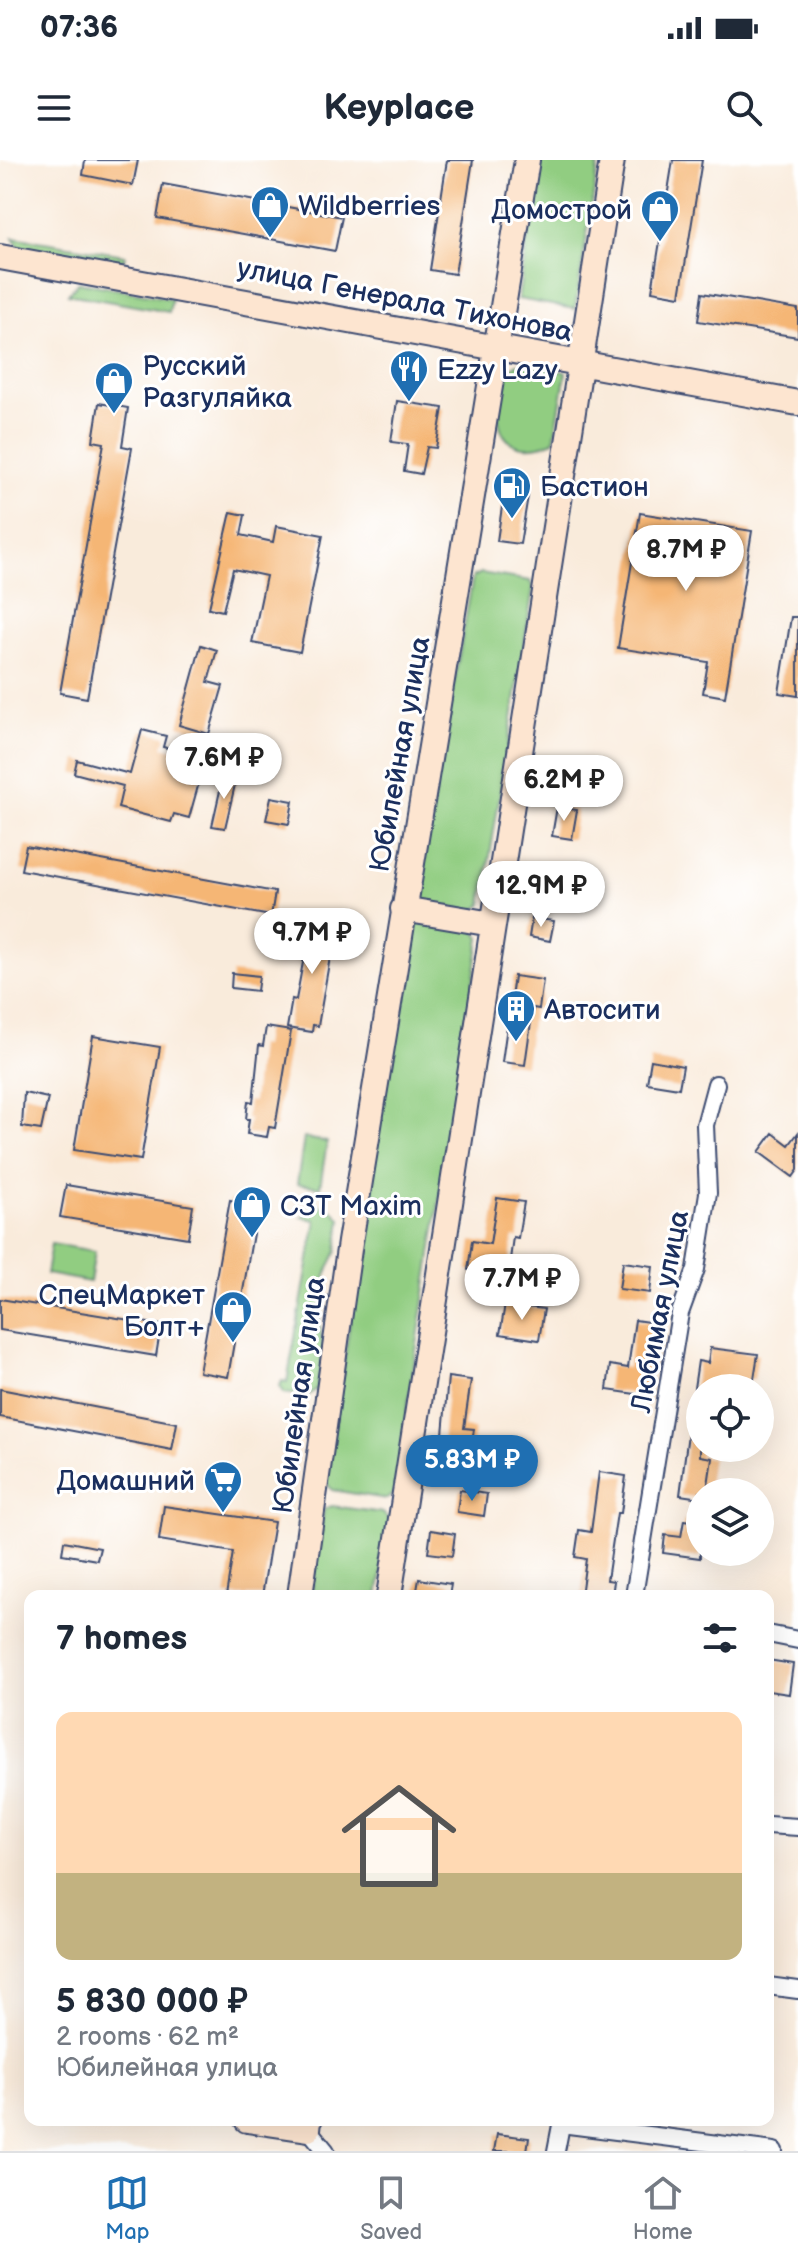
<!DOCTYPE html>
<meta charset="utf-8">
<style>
:root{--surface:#fff;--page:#f2f2f3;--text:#1f2937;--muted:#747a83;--line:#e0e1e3;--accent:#1f6fb2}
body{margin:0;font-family:"Balsamiq Sans",sans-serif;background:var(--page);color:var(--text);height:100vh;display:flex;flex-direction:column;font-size:30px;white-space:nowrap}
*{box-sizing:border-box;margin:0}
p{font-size:26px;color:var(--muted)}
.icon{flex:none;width:44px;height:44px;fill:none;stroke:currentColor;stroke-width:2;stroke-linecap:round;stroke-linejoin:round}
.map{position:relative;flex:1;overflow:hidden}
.sheet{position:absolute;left:24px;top:1430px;width:750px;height:536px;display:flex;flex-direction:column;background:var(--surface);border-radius:16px;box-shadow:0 8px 32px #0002}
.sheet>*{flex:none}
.buttons{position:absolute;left:686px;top:1214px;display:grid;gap:16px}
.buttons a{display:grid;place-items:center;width:88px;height:88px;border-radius:50%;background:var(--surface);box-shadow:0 8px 32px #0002;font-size:40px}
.price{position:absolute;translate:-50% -68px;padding:0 18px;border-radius:28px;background:#fff;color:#222;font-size:26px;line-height:52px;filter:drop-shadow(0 2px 4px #0008)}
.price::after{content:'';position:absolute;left:50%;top:48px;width:24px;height:18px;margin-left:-12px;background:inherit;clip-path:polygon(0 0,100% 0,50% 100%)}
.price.active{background:var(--accent);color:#fff}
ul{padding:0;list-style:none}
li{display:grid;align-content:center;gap:16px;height:424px;padding:0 32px}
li+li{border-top:2px solid var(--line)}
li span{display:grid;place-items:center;height:248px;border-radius:16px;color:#555}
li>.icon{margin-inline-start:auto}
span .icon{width:144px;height:144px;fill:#fffc;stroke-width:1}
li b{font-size:34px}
h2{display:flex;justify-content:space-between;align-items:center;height:96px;padding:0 32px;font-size:34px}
.status{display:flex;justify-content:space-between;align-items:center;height:56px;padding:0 40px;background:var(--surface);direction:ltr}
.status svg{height:22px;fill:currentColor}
header{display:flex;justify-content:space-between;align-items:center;height:104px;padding:0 32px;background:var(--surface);font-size:36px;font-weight:700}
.dock{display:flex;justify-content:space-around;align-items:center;height:112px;border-top:2px solid var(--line);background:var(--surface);font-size:22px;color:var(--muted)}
.dock a{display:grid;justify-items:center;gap:4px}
.dock .active{color:var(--accent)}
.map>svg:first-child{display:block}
.green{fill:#91cd81;stroke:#567e70;stroke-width:2}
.building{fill:#f5b675}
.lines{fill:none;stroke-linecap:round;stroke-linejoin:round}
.minor-casing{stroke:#3c4b71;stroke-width:20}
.secondary-casing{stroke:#3c4b71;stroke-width:28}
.minor{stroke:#fff;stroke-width:16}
.secondary{stroke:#fde5d0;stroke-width:24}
.labels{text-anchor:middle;stroke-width:6;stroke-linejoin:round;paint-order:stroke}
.poi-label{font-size:28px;fill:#1b2f5e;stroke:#fff;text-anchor:start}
.street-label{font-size:28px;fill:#1b2f5e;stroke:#fff}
</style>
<div class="status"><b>07:36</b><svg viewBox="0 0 49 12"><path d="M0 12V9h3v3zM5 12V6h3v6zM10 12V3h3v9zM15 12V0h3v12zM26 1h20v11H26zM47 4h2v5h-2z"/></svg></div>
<header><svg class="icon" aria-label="menu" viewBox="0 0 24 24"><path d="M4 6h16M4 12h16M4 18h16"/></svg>Keyplace<svg class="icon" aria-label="search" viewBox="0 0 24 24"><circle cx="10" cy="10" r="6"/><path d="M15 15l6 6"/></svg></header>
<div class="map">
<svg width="798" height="1991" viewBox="0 0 798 1991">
<rect width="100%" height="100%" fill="#fff"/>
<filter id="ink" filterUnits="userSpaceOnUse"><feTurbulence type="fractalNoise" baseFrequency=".0125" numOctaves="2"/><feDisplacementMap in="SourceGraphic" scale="16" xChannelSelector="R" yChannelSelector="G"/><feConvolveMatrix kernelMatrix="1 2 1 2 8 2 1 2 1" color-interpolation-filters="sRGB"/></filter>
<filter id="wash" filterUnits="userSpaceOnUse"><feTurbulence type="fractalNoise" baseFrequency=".006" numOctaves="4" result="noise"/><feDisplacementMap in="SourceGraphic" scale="32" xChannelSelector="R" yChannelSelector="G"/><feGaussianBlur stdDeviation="1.8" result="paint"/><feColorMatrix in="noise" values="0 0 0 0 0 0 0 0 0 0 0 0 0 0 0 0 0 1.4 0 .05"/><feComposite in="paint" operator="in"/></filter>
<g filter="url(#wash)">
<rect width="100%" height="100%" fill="#f9ebdb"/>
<path class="green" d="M540,0H599L575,149L518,139Z
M13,77L125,95L124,99L115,104L19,87Z
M78,122L172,139L169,152L68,134Z
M517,204L566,212L554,281C481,312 492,219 517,204Z
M481,413L530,421L533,429L482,745L473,751L421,742L417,733L473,417Z
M419,759L472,767L480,778L394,1333L387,1339L332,1330L326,1322L409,766Z
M304,978L327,982L320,1027L297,1024Z
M317,1045L333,1050L341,1059L337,1091L326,1115L319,1161L324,1188L317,1229L307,1236L284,1233L280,1226L282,1221L287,1222L316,1060L302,1057Z
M51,1084L95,1091L90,1122L46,1114Z
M332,1346L383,1353L390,1361L378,1436H311L324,1349Z"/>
<g id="blocks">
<path class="building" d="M85,0H138L133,25L83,15Z
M447,0H473L455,114L430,110Z
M673,0H702L680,136L652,131Z
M163,24L342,57L335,91L157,58Z
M702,133L798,149V177L698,161Z
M397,241L443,248L436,288L427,287L421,314L404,311L408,284L391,282Z
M99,243L128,248L122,286L132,288L87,538L60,533L104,283L93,281Z
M504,333L528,336L520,384L497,381Z
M231,352L245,355L241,375L273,382L276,366L323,375L300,492L252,483L266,416L233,409L223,451L209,448Z
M640,353L752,371L725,537L703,533L708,502L618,488Z
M791,457H798V536L779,533Z
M201,485L217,490L208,522L223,526L209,574L179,565Z
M142,570L166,576L163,587L206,598L189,658L174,654L171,662L118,648L123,626L74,613L77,600L130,614Z
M224,613L237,616L225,668L212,666Z
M271,637L293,641L289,664L266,660Z
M557,647L577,650L572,679L552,676Z
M26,686L275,732L271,756L21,710Z
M532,758L554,761L550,781L529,777Z
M311,759L336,763L318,866L313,865L312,872L287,868L292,839L296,840L304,797L300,796Z
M232,813L259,816L257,831L231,828Z
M514,816L543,820L539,849L533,848L525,905L502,902Z
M266,867L291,871L275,968L269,967L267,977L247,974L249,959H246L248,941L253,942L259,885L263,886Z
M93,876L160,887L141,1000L74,990Z
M651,900L683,906L679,928L647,923Z
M24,933L48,938L41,970L22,967Z
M773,973L789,985L798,973V1010L793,1017L759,992Z
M66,1025L193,1046L188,1078L60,1057Z
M497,1038L524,1042L518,1078L513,1077L508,1115L468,1110L472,1081L490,1084Z
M230,1040L258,1045L228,1217L199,1212Z
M623,1102L653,1106L650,1133L619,1129Z
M0,1139L161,1165L156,1196L0,1170Z
M505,1144L544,1149L539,1180L500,1174Z
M635,1160L662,1164L658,1193L649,1192L643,1235L607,1230L610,1205L628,1208Z
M710,1188L758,1194L754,1219H748L746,1228H694L698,1201L708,1203Z
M448,1217L471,1220L464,1268L474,1269L471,1290L442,1286Z
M0,1229L177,1263L172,1290L0,1257Z
M693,1235H700V1296L712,1298L707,1332H700V1338L680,1335Z
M599,1312L626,1316L621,1353H617L607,1420L614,1421L612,1436H581L586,1399L575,1397L579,1370L591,1372Z
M460,1330L487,1334L484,1356L457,1352Z
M164,1346L274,1362L262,1436H226L233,1392L159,1380Z
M684,1360L700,1362V1398L663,1393L665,1375L681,1377Z
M431,1370L455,1374L452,1396L428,1393Z
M64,1381L100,1388L97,1400L62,1394Z
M419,1419L451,1424L449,1436H416Z
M768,1500L793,1504L789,1534L768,1531Z
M497,1974L529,1978L527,1991H494Z"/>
</g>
</g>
<g filter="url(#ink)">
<use href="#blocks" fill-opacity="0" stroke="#3c4b71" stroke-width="2"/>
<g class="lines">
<defs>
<path id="minor" d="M634,1436L680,1153L696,1109L708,1033L705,965L716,924
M768,1474L798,1480
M768,1665L798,1667
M768,1826L798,1830
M561,1964L774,1991
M308,1969L326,1991
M556,1991L562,1960"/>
<path id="secondary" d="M0,97L798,243
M403,749L492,764
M300,1436L350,1082L527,0
M389,1436L612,0
M247,1960L308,1969L309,1960"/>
</defs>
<use href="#minor" class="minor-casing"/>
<use href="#secondary" class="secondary-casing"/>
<use href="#minor" class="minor"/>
<use href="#secondary" class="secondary"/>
</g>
</g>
<defs>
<symbol id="shop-pin" viewBox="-11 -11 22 30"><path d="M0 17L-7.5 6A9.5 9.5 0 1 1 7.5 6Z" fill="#1f6fb2" stroke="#fff"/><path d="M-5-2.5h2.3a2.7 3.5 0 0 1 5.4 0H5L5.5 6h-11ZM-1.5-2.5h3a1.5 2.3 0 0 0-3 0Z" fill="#fff"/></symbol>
<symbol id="restaurant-pin" viewBox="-11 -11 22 30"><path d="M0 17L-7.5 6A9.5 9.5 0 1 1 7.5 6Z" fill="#1f6fb2" stroke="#fff"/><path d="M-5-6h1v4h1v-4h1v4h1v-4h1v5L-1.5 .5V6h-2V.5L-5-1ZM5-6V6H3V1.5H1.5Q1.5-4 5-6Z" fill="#fff"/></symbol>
<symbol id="fuel-pin" viewBox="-11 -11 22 30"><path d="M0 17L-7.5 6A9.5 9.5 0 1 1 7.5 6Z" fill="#1f6fb2" stroke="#fff"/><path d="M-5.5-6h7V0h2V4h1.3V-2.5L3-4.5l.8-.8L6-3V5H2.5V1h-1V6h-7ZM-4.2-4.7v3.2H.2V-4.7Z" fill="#fff"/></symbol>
<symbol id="building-pin" viewBox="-11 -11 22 30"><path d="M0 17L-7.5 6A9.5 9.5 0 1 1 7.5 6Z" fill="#1f6fb2" stroke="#fff"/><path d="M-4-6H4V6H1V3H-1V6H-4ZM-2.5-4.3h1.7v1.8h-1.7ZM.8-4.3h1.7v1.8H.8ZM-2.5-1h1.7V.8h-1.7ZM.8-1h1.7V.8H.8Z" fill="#fff"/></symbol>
<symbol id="supermarket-pin" viewBox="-11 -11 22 30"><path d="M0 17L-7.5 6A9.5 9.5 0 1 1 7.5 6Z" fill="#1f6fb2" stroke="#fff"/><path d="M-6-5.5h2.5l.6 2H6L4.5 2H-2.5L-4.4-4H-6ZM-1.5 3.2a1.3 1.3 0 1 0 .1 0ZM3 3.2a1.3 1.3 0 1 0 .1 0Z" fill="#fff"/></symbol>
</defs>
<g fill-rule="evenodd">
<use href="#shop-pin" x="248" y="23" width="44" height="60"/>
<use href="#shop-pin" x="638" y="27" width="44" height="60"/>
<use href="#restaurant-pin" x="387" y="187" width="44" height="60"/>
<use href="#shop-pin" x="92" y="199" width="44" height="60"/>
<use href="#fuel-pin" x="490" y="304" width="44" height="60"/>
<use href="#building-pin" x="494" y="827" width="44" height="60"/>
<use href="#shop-pin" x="230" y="1023" width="44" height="60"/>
<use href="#shop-pin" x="211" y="1128" width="44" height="60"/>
<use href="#supermarket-pin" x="201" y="1298" width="44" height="60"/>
</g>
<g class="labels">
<g class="poi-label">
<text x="298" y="55">Wildberries</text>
<text x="632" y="59" text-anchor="end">Домострой</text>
<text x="142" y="215">Русский<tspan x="142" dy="32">Разгуляйка</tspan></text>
<text x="437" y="219">Ezzy Lazy</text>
<text x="540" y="336">Бастион</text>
<text x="544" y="859">Автосити</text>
<text x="280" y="1055">СЗТ Maxim</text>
<text x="205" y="1144" text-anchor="end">СпецМаркет<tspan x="205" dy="32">Болт+</tspan></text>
<text x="195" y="1330" text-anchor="end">Домашний</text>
</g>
<g class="street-label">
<text transform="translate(405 139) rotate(11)" y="10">улица Генерала Тихонова</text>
<text transform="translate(399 594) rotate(-80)" y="10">Юбилейная улица</text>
<text transform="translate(659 1151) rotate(-79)" y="10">Любимая улица</text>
<text transform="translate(298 1235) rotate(-82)" y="10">Юбилейная улица</text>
</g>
</g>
</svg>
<div class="buttons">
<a><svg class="icon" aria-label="locate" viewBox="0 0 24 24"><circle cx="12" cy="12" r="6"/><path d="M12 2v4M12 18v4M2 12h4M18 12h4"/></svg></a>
<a><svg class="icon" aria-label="layers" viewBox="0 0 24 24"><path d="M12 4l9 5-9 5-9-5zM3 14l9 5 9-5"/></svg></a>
</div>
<b class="price" style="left:686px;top:433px">8.7M ₽</b>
<b class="price" style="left:224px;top:641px">7.6M ₽</b>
<b class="price" style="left:564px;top:663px">6.2M ₽</b>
<b class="price" style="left:541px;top:769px">12.9M ₽</b>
<b class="price" style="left:312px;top:816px">9.7M ₽</b>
<b class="price" style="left:522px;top:1162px">7.7M ₽</b>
<b class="price active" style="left:472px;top:1343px">5.83M ₽</b>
<section class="sheet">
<h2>7 homes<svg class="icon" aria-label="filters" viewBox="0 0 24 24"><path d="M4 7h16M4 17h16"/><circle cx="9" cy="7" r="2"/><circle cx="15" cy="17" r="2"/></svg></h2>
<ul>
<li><span style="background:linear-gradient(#ffd9b3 65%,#c2b280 0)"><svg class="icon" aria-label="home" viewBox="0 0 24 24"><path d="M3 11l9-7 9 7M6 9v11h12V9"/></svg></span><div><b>5 830 000 ₽</b><p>2 rooms · 62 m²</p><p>Юбилейная улица</p></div></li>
</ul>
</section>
</div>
<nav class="dock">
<a class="active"><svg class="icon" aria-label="map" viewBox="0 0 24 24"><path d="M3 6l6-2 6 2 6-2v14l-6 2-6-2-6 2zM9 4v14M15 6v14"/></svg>Map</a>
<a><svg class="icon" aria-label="saved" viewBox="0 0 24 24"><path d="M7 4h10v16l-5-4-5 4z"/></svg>Saved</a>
<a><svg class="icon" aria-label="home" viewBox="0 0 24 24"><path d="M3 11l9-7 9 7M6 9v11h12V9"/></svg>Home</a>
</nav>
